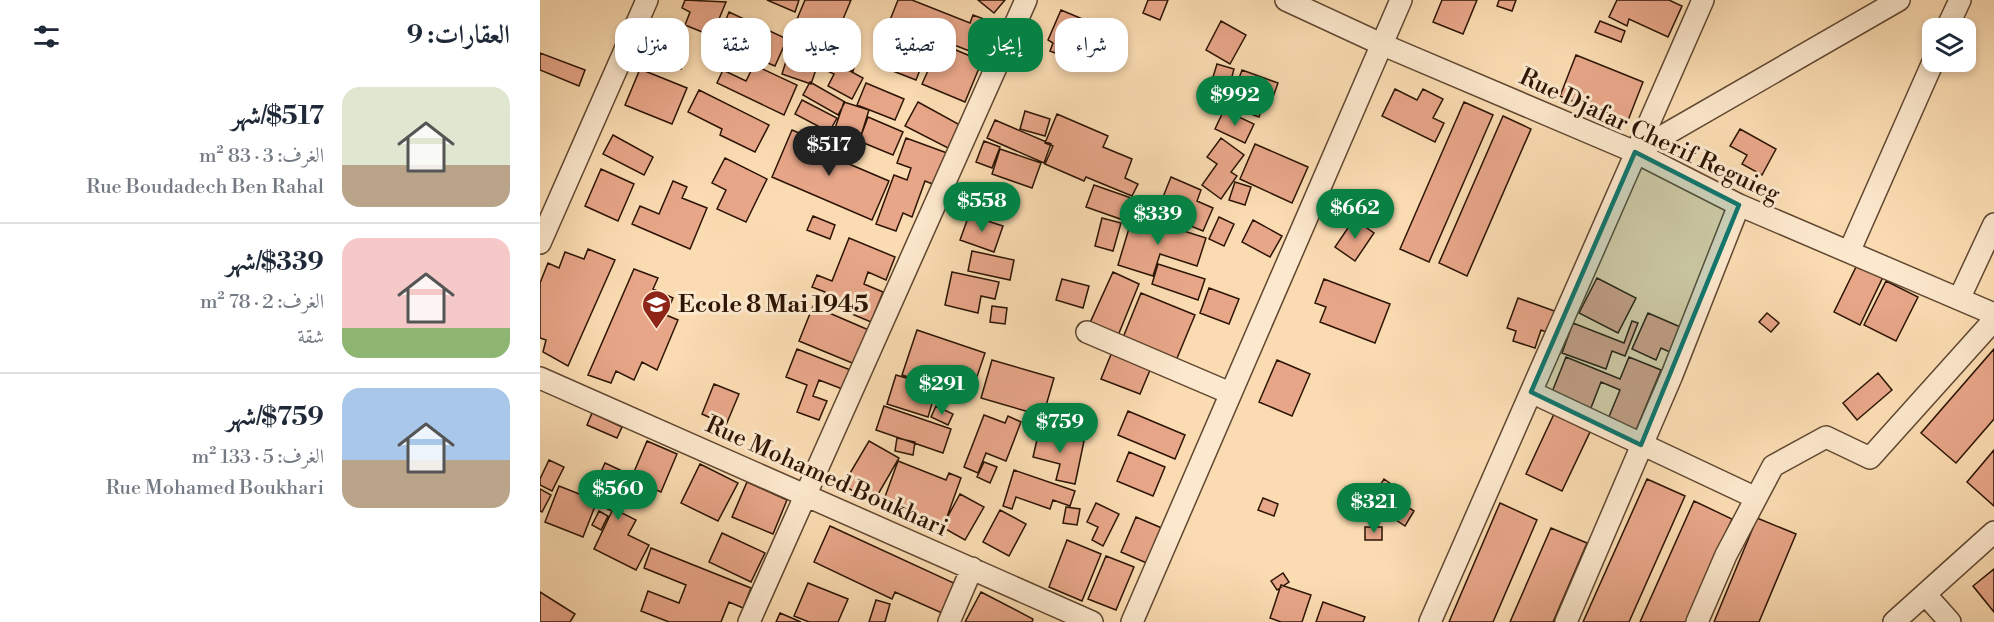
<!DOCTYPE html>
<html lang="ar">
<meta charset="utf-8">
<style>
:root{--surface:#fff;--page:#f2f2f3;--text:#1f2937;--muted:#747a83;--line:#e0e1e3;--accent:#0b8043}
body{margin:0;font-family:"Libre Bodoni",Amiri,serif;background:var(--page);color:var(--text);direction:rtl;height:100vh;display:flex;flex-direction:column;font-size:22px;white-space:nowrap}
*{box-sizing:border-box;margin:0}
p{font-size:20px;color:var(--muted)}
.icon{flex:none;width:33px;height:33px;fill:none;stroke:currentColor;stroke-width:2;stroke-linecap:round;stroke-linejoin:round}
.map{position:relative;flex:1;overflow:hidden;direction:ltr}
.side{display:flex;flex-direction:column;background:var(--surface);width:540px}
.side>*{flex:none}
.hud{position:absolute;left:18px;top:18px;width:570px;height:54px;direction:rtl;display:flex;gap:12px}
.buttons{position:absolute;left:1382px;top:18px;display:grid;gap:12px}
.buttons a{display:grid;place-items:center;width:54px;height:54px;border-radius:12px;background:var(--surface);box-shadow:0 3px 9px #0003;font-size:30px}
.price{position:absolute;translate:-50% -51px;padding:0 14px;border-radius:21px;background:var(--accent);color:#fff;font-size:20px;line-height:39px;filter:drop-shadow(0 2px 3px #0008)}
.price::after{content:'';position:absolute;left:50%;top:36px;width:18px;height:14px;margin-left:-9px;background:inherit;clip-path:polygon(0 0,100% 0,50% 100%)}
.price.selected{background:#222;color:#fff}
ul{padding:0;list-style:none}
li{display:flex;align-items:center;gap:18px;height:150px;padding:0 30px}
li+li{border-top:2px solid var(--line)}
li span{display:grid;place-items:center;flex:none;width:168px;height:120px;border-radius:18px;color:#555}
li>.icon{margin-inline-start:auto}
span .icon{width:72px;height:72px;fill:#fffc;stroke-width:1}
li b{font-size:26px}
h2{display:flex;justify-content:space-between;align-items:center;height:72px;padding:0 30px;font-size:26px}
.pill{padding:0 21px;border-radius:18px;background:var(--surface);box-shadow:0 3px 9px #0003;font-size:21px;line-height:54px}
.pill.selected{background:var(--accent);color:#fff}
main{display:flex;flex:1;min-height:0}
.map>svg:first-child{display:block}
.building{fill:#e8a689;stroke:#2c1504;stroke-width:1.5}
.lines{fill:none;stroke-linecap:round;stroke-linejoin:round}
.street-casing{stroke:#604730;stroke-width:24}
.street{stroke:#fce8cd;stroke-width:21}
.marked{fill:#0f766e;fill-opacity:0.2;stroke:#0f766e;stroke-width:4.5;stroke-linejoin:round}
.labels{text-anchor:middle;stroke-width:6;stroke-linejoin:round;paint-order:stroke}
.street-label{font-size:24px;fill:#2c1504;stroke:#fce8cd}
.poi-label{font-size:24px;font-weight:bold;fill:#2c1504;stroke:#fce8cd;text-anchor:start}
</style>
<main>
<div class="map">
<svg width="1454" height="622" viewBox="0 0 1454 622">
<rect width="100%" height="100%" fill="#fbdcb2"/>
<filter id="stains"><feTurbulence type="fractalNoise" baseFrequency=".00333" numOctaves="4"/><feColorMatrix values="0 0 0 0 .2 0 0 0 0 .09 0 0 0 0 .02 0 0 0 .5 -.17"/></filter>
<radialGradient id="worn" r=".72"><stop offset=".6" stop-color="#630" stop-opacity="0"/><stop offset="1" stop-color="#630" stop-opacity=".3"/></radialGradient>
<path class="building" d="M145,0L186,2L172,36L145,25L150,12L142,8Z
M227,0H259L255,12Z
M265,0H311L303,19L316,25L305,52L285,44L290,33L257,19Z
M358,0H372L430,23L433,15L457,24L445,57L350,20Z
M438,0H465L454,13Z
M608,0H628L620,20L603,13Z
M902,0H937L923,34L893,22Z
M959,0H976L972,11L957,6Z
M1077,0H1129L1142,6L1128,37L1089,19L1087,26L1069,17Z
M521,10L578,34L562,71L510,51L513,43L508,40Z
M189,12L247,39L235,66L177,42Z
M681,21L706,35L690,64L666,50Z
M1060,21L1085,31L1081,42L1055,32Z
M354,28L391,42L376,80L340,66Z
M254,36L284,46L271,84L242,74Z
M110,40L146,56L141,69L104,53Z
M404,45L442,61L425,102L382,84L394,57L398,59Z
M291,49L304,56L299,65L323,78L312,99L288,86L294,74L281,68Z
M0,53L45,70L39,86L0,70Z
M306,54L317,58L313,71L302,67Z
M1036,55L1103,82L1087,123L1020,96Z
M677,64L694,69L687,95L669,90Z
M214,65L257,85L244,115L177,83L183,70L206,81Z
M100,69L147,88L132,124L85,105Z
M702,70L738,83L733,97L727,95L719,117L689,106Z
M270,82L305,102L298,115L263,95Z
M326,83L364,99L355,120L317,105Z
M855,89L877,100L883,89L903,99L893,118L904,123L895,142L842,116Z
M159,90L229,125L215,152L180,135L182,129L148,112Z
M262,100L297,118L289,132L255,114Z
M304,102L329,110L319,142L293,134Z
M378,102L420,125L408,148L365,126Z
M924,102L953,115L889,262L860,249Z
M684,110L714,124L705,143L675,129Z
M485,111L510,119L505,136L480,129Z
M517,114L568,136L563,147L592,159L585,178L598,184L592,196L546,177L544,181L505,164L513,146L505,143Z
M963,116L991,129L927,276L899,263Z
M328,117L363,132L353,155L319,141Z
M455,120L511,144L504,163L447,138Z
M1200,129L1236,149L1222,175L1202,164L1207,155L1190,146Z
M252,130L285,144L281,152L349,181L332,220L232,177Z
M73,135L113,157L104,175L63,154Z
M366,138L407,153L395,185L385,181L372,217L363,213L356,231L336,224L354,175L367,180L371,168L357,163Z
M681,138L704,155L691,172L697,176L681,199L662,185L677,164L667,157Z
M444,141L460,147L452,168L436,162Z
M715,144L768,167L752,203L700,179Z
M460,149L501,163L492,188L452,174Z
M185,158L227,179L206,222L177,209L186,190L172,183Z
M61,169L94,184L78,221L45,206Z
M631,177L661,190L657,201L673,208L663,231L617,212Z
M133,181L147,187L142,198L167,208L150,249L92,224L100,206L119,214Z
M695,182L711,187L705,205L689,200Z
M554,185L594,199L586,221L546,207Z
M429,215L463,226L454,252L420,240Z
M593,215L666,238L657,266L620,254L613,276L578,265Z
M273,216L295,225L290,239L267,230Z
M679,217L694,224L684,246L669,239Z
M562,218L581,223L573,251L555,246Z
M814,219L834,233L815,261L795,247Z
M713,220L742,236L730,257L702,242Z
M309,238L355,257L346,280L328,272L324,284L343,292L331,322L281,301L285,292L272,287L277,275L292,281Z
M48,249L75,260L28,366L3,352L6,340L0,338V283L8,263L19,268L25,252L44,259Z
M432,251L474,260L470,280L428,271Z
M618,264L665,279L658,300L612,284Z
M1317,265L1343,277L1320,325L1294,312Z
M94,269L118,278L113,289L133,298L126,315L138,320L117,370L102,362L94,380L76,371L71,383L48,375Z
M412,272L459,282L455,299L441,296L438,313L405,305Z
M573,272L599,284L577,338L549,325Z
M1057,278L1096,298L1078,333L1039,313Z
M522,279L549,286L543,308L516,300Z
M784,279L850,304L835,343L780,322L786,307L775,303Z
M1346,281L1378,297L1356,341L1324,325Z
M669,288L699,299L689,324L660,313Z
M601,293L655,315L635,363L582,340Z
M978,298L1020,313L1012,334L1001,330L995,348L973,341L976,331L967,328Z
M273,306L331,331L317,365L259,341Z
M452,306L467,308L465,324L450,322Z
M1108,313L1145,329L1134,354L1121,348L1116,360L1092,349Z
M1227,313L1239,323L1231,332L1219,322Z
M1092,321L1098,323L1085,356L1072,351L1066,369L1022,353L1033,323L1084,343Z
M377,330L445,353L430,397L362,375Z
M574,347L613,363L600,394L561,379Z
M257,349L313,371L305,390L279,380L273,396L287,401L279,420L257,412L267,385L246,377Z
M1454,349V419L1416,463L1381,433Z
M1026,357L1080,379L1089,357L1121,370L1096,430L1068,419L1080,390L1061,382L1049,413L1010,397Z
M452,360L514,378L503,416L441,398Z
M737,360L770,374L752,416L719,402Z
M1338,373L1352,390L1317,420L1303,403Z
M356,375L397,387L388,417L347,404Z
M174,384L199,394L186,425L162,414Z
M344,406L411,429L403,453L336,430Z
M396,406L413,414L408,425L391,417Z
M588,411L645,435L635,459L578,435Z
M52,413L82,427L77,438L47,425Z
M1014,414L1050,432L1022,491L986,474Z
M444,415L465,423L468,416L481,422L466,461L446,453L438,473L424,467Z
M499,431L544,441L535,484L516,480L520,464L493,457Z
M357,438L375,442L373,455L355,451Z
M107,441L137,454L121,492L91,479Z
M329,441L359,458L333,503L303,485Z
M1454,450V506L1427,482Z
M589,452L625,467L613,496L577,481Z
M9,460L24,467L12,491L0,485V479Z
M358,461L406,480L409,473L421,478L403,528L342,505Z
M444,462L457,467L450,483L437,477Z
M65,463L91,475L74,509L96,520L88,535L109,545L96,570L54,549L72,511L59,505L65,492L54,487Z
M160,464L198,483L178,521L141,503Z
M474,470L535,491L530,506L513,500L510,509L476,497L472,509L463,506Z
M844,479L858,489L852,497L874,511L865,526L829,502Z
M1107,479L1145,496L1089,622H1043Z
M207,482L247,500L233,534L192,517Z
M19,486L57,501L43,537L5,522Z
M0,489L11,495L2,512L0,511Z
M420,494L444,507L425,540L402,527Z
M723,498L738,504L734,516L718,510Z
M1154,501L1192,519L1146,622H1100Z
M556,503L579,514L563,546L552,540L558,527L547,522Z
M960,503L997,520L953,622H909Z
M526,507L540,509L537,525L523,523Z
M460,510L486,524L469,556L443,542Z
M59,511L68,516L61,530L52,525Z
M596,517L624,529L609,564L581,552Z
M1217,518L1256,534L1219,622H1174Z
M290,526L416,584L402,613L355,592L352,599L274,562Z
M825,527H842V540H825Z
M1011,528L1047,543L1013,622H970Z
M182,533L225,553L211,582L169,562Z
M527,540L561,554L542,601L509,587Z
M111,548L211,588L203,608L189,602L181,622H129L101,611L108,591L139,603L146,585L104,568Z
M566,556L594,567L576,610L548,599Z
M1454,569V612L1433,586Z
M743,573L749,582L737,590L731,581Z
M268,583L308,599L298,622H269L254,616Z
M741,585L771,595L762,622H741L730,618Z
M0,592L35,614L30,622H0Z
M441,592L493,619L492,622H425Z
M336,600L350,604L345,622H329Z
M783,602L825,617L823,622H776Z
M240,613L261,622H236Z"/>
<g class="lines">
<defs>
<path id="street" d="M746,0L841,44L1095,152L1199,205L1454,314
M1407,28L1420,0
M1095,152L1359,0
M0,243L107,0
M1309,252L1393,62
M1419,299L1454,224
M547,332L690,393
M0,378L552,622
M991,392L1214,497
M1385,594L1410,622
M209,622L486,0
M409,622L432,568
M592,622L861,0
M890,622L1163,0
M1026,622L1132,375L1199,205
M1157,622L1186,555L1233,466L1286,437L1330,458L1454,320
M1354,622L1454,532"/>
</defs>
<use href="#street" class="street-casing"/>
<use href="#street" class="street"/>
</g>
<path class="marked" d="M1095,152L1199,205L1101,445L991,392Z"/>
<defs>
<symbol id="school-pin" viewBox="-11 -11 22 30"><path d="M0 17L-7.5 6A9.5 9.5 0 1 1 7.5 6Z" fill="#8f2418" stroke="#fce8cd"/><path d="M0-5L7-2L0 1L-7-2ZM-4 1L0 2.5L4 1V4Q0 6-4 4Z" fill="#fff"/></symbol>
</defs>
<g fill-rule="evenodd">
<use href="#school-pin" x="100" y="288" width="33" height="45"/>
</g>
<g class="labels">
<g class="street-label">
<text transform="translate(1110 135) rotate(25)" y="8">Rue Djafar Cherif Reguieg</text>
<text transform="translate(287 476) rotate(24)" y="8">Rue Mohamed Boukhari</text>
</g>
<g class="poi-label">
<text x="138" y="312">Ecole 8 Mai 1945</text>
</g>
</g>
<rect width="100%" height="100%" filter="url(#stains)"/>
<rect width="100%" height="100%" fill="url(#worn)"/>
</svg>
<div class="buttons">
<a><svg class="icon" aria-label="layers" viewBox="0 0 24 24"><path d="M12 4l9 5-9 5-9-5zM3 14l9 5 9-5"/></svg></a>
</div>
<b class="price" style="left:695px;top:127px">$992</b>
<b class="price selected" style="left:289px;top:177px">$517</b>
<b class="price" style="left:442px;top:233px">$558</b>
<b class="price" style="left:815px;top:240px">$662</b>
<b class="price" style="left:618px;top:246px">$339</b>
<b class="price" style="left:402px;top:416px">$291</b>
<b class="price" style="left:520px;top:454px">$759</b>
<b class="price" style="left:78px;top:521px">$560</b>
<b class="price" style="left:834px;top:534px">$321</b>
<div class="hud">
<a class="pill">شراء</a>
<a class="pill selected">إيجار</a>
<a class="pill">تصفية</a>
<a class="pill">جديد</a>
<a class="pill">شقة</a>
<a class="pill">منزل</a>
</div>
</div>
<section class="side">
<h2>العقارات: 9<svg class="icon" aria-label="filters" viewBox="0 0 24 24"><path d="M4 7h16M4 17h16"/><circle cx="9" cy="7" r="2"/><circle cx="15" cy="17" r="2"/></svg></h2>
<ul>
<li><span style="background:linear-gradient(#dfe7d0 65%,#b9a48a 0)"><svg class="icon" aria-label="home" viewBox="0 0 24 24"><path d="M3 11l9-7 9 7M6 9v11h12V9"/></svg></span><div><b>$517/شهر</b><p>الغرف: 3 · 83 m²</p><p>Rue Boudadech Ben Rahal</p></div></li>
<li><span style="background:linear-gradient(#f6c9c9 75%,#8fb573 0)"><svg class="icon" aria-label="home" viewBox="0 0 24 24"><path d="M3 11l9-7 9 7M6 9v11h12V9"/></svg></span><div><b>$339/شهر</b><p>الغرف: 2 · 78 m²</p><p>شقة</p></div></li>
<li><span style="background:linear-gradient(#a9c7e8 60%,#b9a48a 0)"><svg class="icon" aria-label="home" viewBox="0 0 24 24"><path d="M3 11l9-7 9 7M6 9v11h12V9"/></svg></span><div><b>$759/شهر</b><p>الغرف: 5 · 133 m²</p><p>Rue Mohamed Boukhari</p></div></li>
</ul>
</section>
</main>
